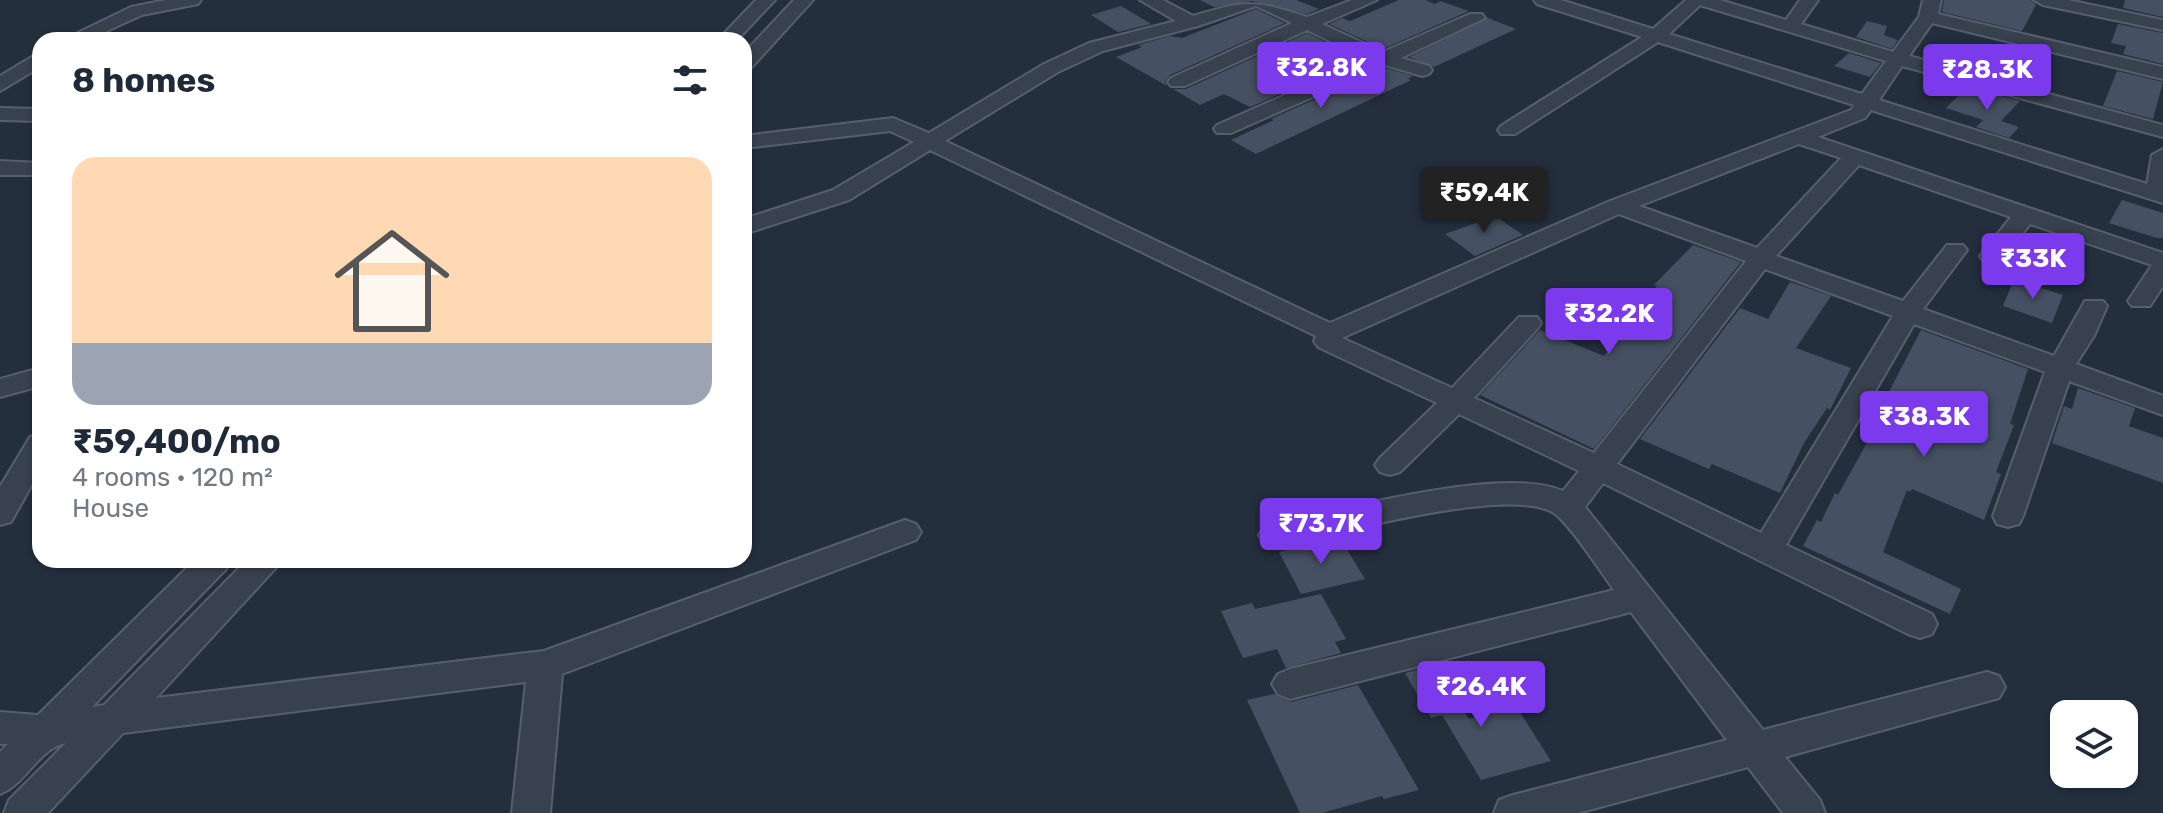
<!DOCTYPE html>
<meta charset="utf-8">
<style>
:root{--surface:#fff;--page:#f6f6f7;--text:#1f2937;--muted:#747a83;--line:#e0e1e3;--accent:#7c3aed}
body{margin:0;font-family:Rubik,sans-serif;background:var(--page);color:var(--text);height:100vh;display:flex;flex-direction:column;font-size:30px;white-space:nowrap}
*{box-sizing:border-box;margin:0}
p{font-size:26px;color:var(--muted)}
.icon{flex:none;width:44px;height:44px;fill:none;stroke:currentColor;stroke-width:2;stroke-linecap:round;stroke-linejoin:round}
.map{position:relative;flex:1;overflow:hidden}
.side{position:absolute;left:32px;top:32px;width:720px;height:536px;display:flex;flex-direction:column;background:var(--surface);border-radius:24px;box-shadow:0 2px 6px #0004}
.side>*{flex:none}
.fabs{position:absolute;left:2050px;top:700px;display:grid;gap:16px}
.fabs a{display:grid;place-items:center;width:88px;height:88px;border-radius:16px;background:var(--surface);box-shadow:0 2px 6px #0004;font-size:40px}
.price{position:absolute;translate:-50% -68px;padding:0 18px;border-radius:8px;background:var(--accent);color:#fff;font-size:26px;line-height:52px;filter:drop-shadow(0 2px 4px #0008)}
.price::after{content:'';position:absolute;left:50%;top:48px;width:24px;height:18px;margin-left:-12px;background:inherit;clip-path:polygon(0 0,100% 0,50% 100%)}
.price.on{background:#222;color:#fff}
ul{padding:0;list-style:none}
li{display:grid;align-content:center;gap:16px;height:424px;padding:0 40px}
li+li{border-top:2px solid var(--line)}
li span{display:grid;place-items:center;height:248px;border-radius:24px;color:#555}
li>.icon{margin-inline-start:auto}
span .icon{width:144px;height:144px;fill:#fffc;stroke-width:1}
li b{font-size:34px}
h2{display:flex;justify-content:space-between;align-items:center;height:96px;padding:0 40px;font-size:34px}
.map>svg:first-child{display:block}
.building{fill:#455162}
.lines{fill:none;stroke-linecap:round;stroke-linejoin:round}
.minor-casing{stroke:#565f6c;stroke-width:4}
.minor{fill:#38414e;fill-rule:evenodd}
</style>
<div class="map">
<svg width="2163" height="813" viewBox="0 0 2163 813">
<rect width="100%" height="100%" fill="#242f3e"/>
<path class="building" d="M1200,0H1296L1319,9L1307,14L1251,1L1214,7Z
M1399,0H1425L1435,4L1440,1L1469,11L1383,49L1329,24L1342,18L1350,21Z
M1944,0H2031L2036,5L2022,31L1942,12Z
M2125,0H2163V17L2123,8Z
M1121,6L1151,24L1118,32L1091,15Z
M1256,9L1285,23L1170,75L1165,82L1167,86L1116,57L1142,47L1138,45L1170,36L1182,38Z
M1488,18L1516,29L1434,67L1409,57Z
M1867,21L1887,26L1884,35L1898,40L1892,49L1856,37Z
M2118,24L2163,33V64L2123,54L2126,46L2111,43Z
M1307,33L1360,59L1250,107L1224,94L1200,105L1173,89H1186Z
M1849,53L1881,63L1870,77L1834,66Z
M1385,68L1413,76L1408,79L1411,80L1256,154L1231,140L1274,120L1271,119Z
M2117,71L2163,82L2153,119L2103,106Z
M1963,91L1989,99L1994,94L2020,101L2001,121L2019,127L2009,138L1976,127L1983,120L1946,108Z
M2122,200L2163,213V238H2157L2109,223Z
M1495,216L1523,235L1475,256L1445,234Z
M1693,245L1741,262L1594,449L1480,395L1540,330L1604,356L1657,286L1654,285Z
M2014,279L2063,295L2052,323L2003,306Z
M1790,282L1831,296L1796,348L1851,368L1830,410L1827,408L1804,443L1780,493L1712,464L1709,469L1640,439L1740,308L1768,319Z
M1921,330L2028,369L2010,424L2014,425L1996,472L2001,474L1984,520L1912,489L1910,492L1907,490L1883,552L1961,589L1950,614L1803,546L1817,520L1821,522L1835,493L1838,495L1869,439L1879,411Z
M2078,388L2135,408L2129,426L2163,438V483L2052,443L2064,406L2072,409Z
M1340,538L1365,579L1301,594L1279,552Z
M1321,594L1346,639L1335,642L1341,653L1286,668L1277,649L1243,658L1221,611L1252,603L1255,609Z
M1436,665L1469,719L1516,706L1551,761L1481,780L1442,715L1431,718L1405,673Z
M1358,685L1419,790L1384,799L1382,796L1322,813H1300L1247,700L1274,694L1291,702Z"/>
<g class="lines">
<defs>
<path id="minor" d="M166,0H201L198,4L142,15L87,40H63L131,7Z
M756,0H775L737,40H718Z
M794,0H813L751,68L744,70V53Z
M1140,0H1163L1193,16C1247,0 1254,0 1307,17L1352,0H1377L1322,24L1383,52L1470,14H1482L1485,18L1401,58L1429,66L1432,70L1429,74L1422,76L1385,65L1231,133H1217L1214,129L1217,125L1367,59L1307,30L1185,86H1171L1168,82L1171,78L1292,23L1256,6L1198,26L1103,51L1058,72L945,141L1330,323L1610,201L1851,110L1854,105L1658,42L1515,134H1501L1498,130L1501,126L1642,37L1537,4L1534,0H1561L1653,29L1686,0H1720L1786,20L1800,0H1818L1801,24L1893,52L1919,17L1923,0H1941L1938,14L2163,67V79L1932,23L1909,56L2163,125V137L1902,66L1879,100L2147,184L2152,155L2163,149V203L1871,110L1865,118L1818,137L2163,253V286L2150,306H2132L2128,301L2152,265L2030,224L2001,261H1983L1980,256L2011,217L1859,165L1776,256L1903,301L1947,245H1963L1967,250L1923,309L2054,356L2085,301H2103L2107,306L2094,336L2076,364L2163,396V415L2069,381L2023,516L2019,524L2008,527L1997,524L1993,516L2045,372L1914,324L1786,545L1932,614L1937,624L1932,634L1920,638L1908,634L1603,483L1585,507L1763,730L1987,672L1999,676L2005,687L1999,698L1785,757L1820,800L1825,813H1783L1748,767L1578,813H1494L1499,800L1513,795L1727,740L1631,612L1290,699L1278,694L1272,684L1278,674L1290,669L1614,590C1601,572 1570,524 1554,513C1510,485 1331,535 1275,547L1264,543L1259,535L1264,527L1275,523C1343,510 1504,465 1563,491L1579,471L1459,414L1400,472L1390,475L1380,472L1375,465L1380,458L1437,403L1318,347L1314,341L1316,336L930,150L849,200L744,234V219L833,190L914,142L890,131L744,148V136L893,118L929,133L1044,64L1089,43L1176,21ZM1700,5L1886,61L1862,94L1669,34ZM1799,144L1841,158L1757,248L1639,206ZM1619,214L1746,261L1594,453L1474,398L1537,329L1541,323L1537,317H1519L1452,388L1342,338ZM1765,269L1893,316L1761,533L1617,464Z
M2034,0H2068L2163,20V30L2043,5Z
M40,52V67L0,91V76Z
M0,108L40,109V121L0,120Z
M0,161L40,163V175H0Z
M40,368V386L0,397V379Z
M40,434V470L11,522L0,525V487L30,437Z
M905,520L916,524L921,532L916,540L562,674L550,813H512L526,682L123,733L48,813H4L9,800L66,743C39,748 26,784 0,794V752L8,744H0V712L38,715L195,560H231L226,569L92,707L104,705L247,560H283L156,698L544,651Z"/>
</defs>
<use href="#minor" class="minor-casing"/>
<use href="#minor" class="minor"/>
</g>
</svg>
<div class="fabs">
<a><svg class="icon" aria-label="layers" viewBox="0 0 24 24"><path d="M12 4l9 5-9 5-9-5zM3 14l9 5 9-5"/></svg></a>
</div>
<b class="price" style="left:1321px;top:110px">₹32.8K</b>
<b class="price" style="left:1987px;top:112px">₹28.3K</b>
<b class="price on" style="left:1484px;top:235px">₹59.4K</b>
<b class="price" style="left:2033px;top:301px">₹33K</b>
<b class="price" style="left:1609px;top:356px">₹32.2K</b>
<b class="price" style="left:1924px;top:459px">₹38.3K</b>
<b class="price" style="left:1321px;top:566px">₹73.7K</b>
<b class="price" style="left:1481px;top:729px">₹26.4K</b>
<section class="side">
<h2>8 homes<svg class="icon" aria-label="filters" viewBox="0 0 24 24"><path d="M4 7h16M4 17h16"/><circle cx="9" cy="7" r="2"/><circle cx="15" cy="17" r="2"/></svg></h2>
<ul>
<li><span style="background:linear-gradient(#ffd9b3 75%,#9aa5b1 0)"><svg class="icon" aria-label="home" viewBox="0 0 24 24"><path d="M3 11l9-7 9 7M6 9v11h12V9"/></svg></span><div><b>₹59,400/mo</b><p>4 rooms · 120 m²</p><p>House</p></div></li>
</ul>
</section>
</div>
